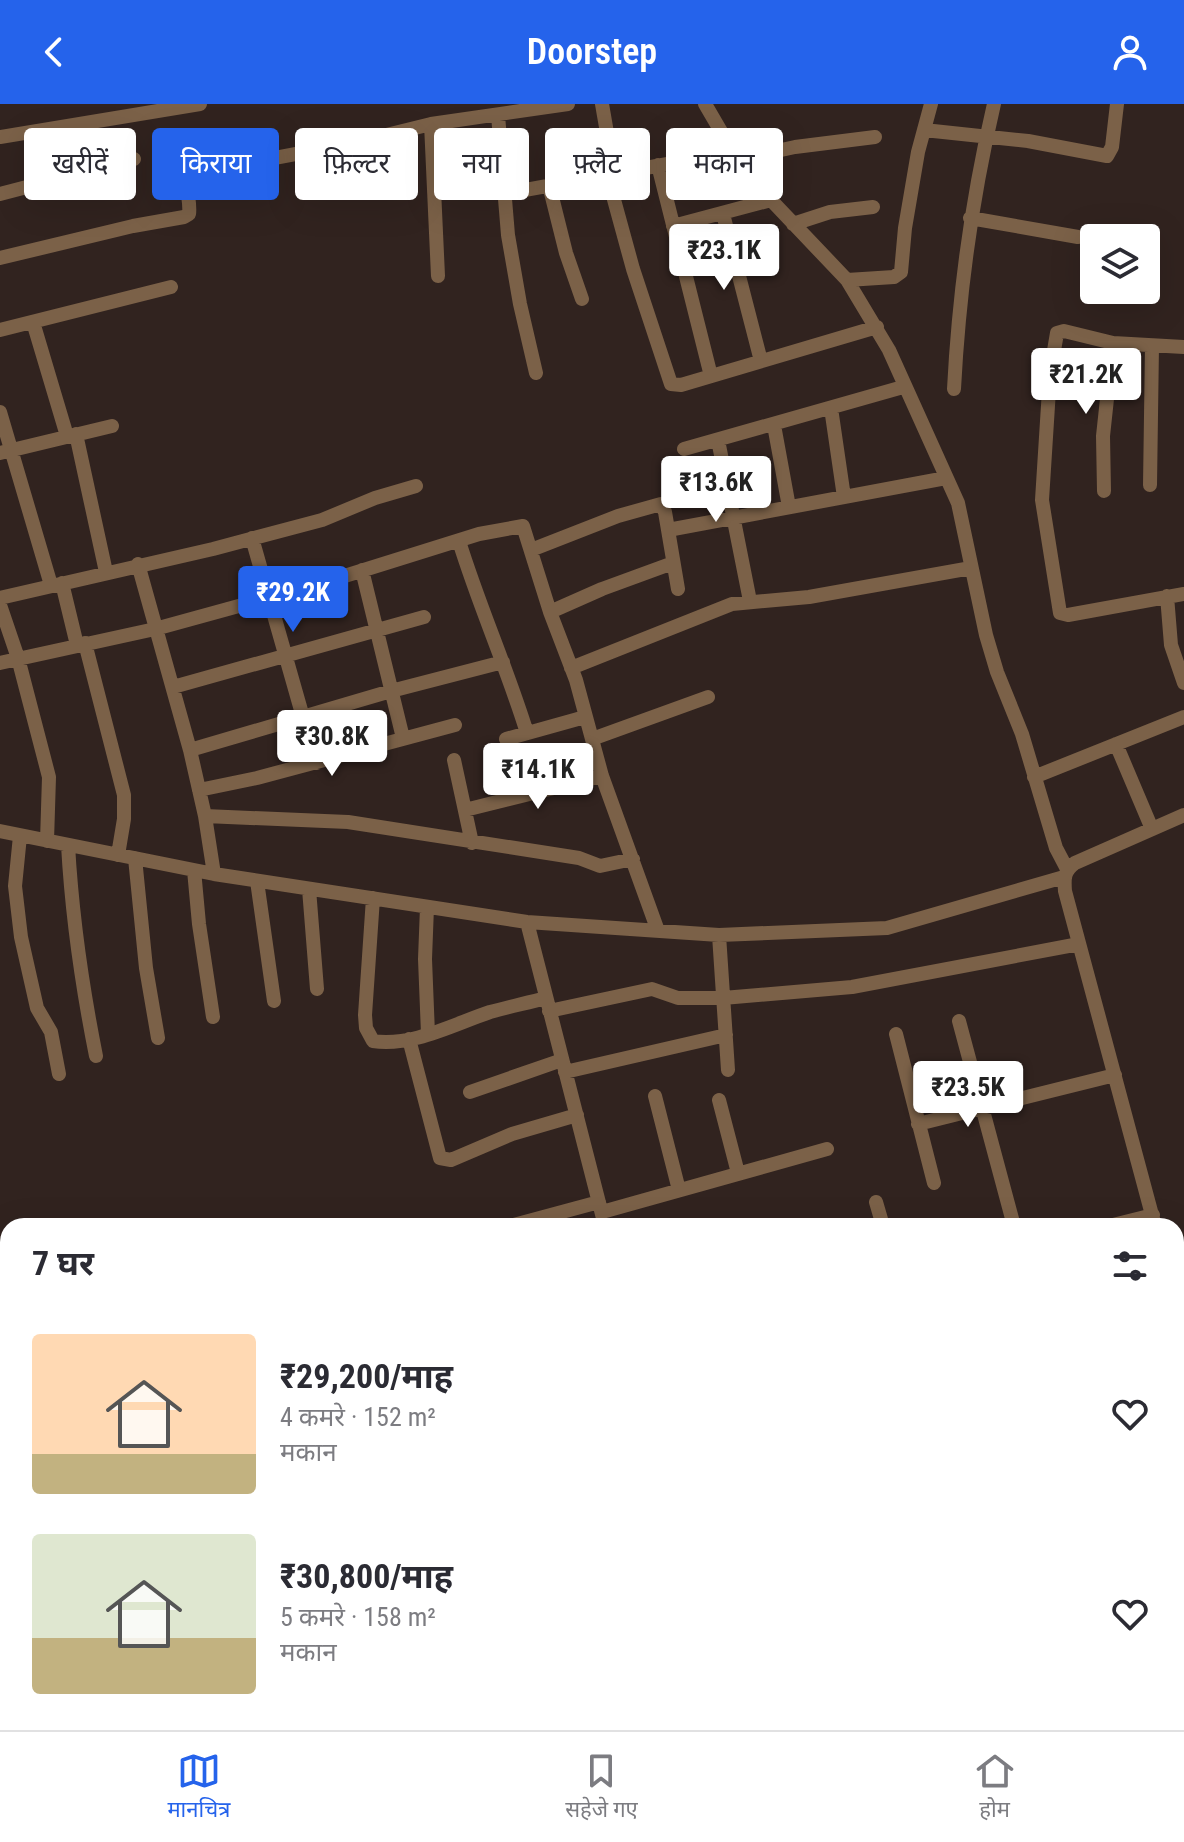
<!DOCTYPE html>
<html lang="hi">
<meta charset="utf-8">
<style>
:root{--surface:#fff;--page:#f7f7f7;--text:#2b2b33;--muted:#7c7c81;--line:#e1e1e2;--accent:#2563eb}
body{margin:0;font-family:"Roboto Condensed","Noto Sans Devanagari",sans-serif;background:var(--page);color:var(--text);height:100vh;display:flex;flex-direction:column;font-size:30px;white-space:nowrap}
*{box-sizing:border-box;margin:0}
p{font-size:26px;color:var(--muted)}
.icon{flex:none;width:44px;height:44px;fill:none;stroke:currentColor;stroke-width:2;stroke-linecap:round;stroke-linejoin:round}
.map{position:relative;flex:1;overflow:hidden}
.drawer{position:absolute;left:0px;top:1114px;width:1184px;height:512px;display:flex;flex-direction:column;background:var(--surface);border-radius:24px 24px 0 0;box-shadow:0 8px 32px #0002}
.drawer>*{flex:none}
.hud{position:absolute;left:24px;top:24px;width:1136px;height:72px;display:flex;gap:16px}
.buttons{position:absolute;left:1080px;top:120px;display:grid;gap:16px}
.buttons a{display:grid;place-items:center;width:80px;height:80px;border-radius:8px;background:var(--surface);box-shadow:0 8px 32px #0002;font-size:40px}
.price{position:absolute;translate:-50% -68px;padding:0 18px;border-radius:8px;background:#fff;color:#222;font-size:26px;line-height:52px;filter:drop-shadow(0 2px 4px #0008)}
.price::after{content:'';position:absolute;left:50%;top:48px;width:24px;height:18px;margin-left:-12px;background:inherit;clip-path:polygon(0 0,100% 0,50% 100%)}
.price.current{background:var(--accent);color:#fff}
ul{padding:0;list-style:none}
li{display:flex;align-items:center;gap:24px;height:200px;padding:0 32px}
li span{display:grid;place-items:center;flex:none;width:224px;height:160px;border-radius:8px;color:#555}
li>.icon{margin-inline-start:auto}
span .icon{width:96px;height:96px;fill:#fffc;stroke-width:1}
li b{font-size:34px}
h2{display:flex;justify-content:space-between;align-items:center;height:96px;padding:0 32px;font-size:34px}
.pill{padding:0 28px;border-radius:8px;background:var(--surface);box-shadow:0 8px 32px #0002;font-size:28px;line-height:72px}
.pill.current{background:var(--accent);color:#fff}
header{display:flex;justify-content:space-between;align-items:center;height:104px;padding:0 32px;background:var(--accent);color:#fff;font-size:36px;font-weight:600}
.tab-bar{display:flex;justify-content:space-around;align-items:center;height:112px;border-top:2px solid var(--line);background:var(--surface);font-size:22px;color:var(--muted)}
.tab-bar a{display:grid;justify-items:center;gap:4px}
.tab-bar .current{color:var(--accent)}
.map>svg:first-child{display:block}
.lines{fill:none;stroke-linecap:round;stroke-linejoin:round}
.street{stroke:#7b6148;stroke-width:14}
</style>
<header><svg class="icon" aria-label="back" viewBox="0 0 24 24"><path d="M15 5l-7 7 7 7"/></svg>Doorstep<svg class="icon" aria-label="person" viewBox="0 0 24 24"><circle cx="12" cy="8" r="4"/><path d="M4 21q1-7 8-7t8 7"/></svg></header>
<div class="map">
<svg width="1184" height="1626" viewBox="0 0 1184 1626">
<rect width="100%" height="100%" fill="#31231f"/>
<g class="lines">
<path class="street" d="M602,0L614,69
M705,0L733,48L771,96L847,176L889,246L958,399L986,531L997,568L1022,630L1056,744L1067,765
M498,11L508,131L520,200L536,269
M431,20L438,172
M924,26L1028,37L1107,52L1112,43L1117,0
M0,33L200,0
M739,55L795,43L875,33
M658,61L711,272
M607,70L633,165L671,280L681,281L877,223
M549,81L566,149L582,195
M0,90L134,55
M503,90L733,48
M723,110L761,257
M970,114L1078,133
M793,120L830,108L873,103
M673,122L771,96
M0,154L133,122L184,113L189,110C191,97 184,83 189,71L195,69L354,39L431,20L568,0
M847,176L894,173L901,168L905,124L918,48L931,0
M33,218L67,332
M0,226L171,183
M1184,243L1113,239L1064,227L1057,229L1050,270L1042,396L1060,509L1068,511L1184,490
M954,285C959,188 972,94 994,0
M831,304L844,393
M0,308L51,481
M774,321L789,403
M76,330L106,468
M718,336L750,497
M684,345L903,283
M0,349L112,322
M1150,381L1152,242
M1104,387L1103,332L1113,239
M668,426L946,374
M252,434L316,659
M459,437C479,502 507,564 527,629
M531,446L618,412L661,400L665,408L678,485
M138,460L190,646L205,712L214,770
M362,466L403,634
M62,479L77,541
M1167,492L1171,541L1184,579
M0,494L213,445L322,416L375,394L416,382
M0,501L18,554L49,673L47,737
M550,508L602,485L673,459
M85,539L124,691V715L118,751
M0,559L155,525L319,480L479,430L523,422L550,508L576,576L602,672L658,827
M571,564L732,500L809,493L971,464
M173,583L424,513
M506,635L585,613
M592,635L708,593
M1116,640L1152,725
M190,646L391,587L503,558
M454,656L472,739
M1034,673L1184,613
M199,686L257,674L455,621
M465,706L602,672
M205,712L348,718L579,754L600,762L633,755
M0,727L214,770L527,818L719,831L887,824L1064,773
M20,732L15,782L21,833L37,904L51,928L59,970
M68,741C72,812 82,882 96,952
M135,754L146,864L158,934
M194,766L199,820L213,913
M257,777L274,897
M309,785L317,885
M373,794L365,911L366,924L373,937C412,943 454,920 490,908C508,903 527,899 546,894
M427,803L425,855L428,930
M527,818L605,1122
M719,831L728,966
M549,907L652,885L678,894H723L852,883L1079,840
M959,917L1014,1122
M896,930L934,1079
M409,935L440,1054L451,1056L512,1030L577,1011
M565,968L726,931
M470,988L562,956
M655,992L679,1086
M719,996L738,1069
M918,1020L1115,971
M876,1098L883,1122
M602,1108L827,1045
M510,1122L599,1098
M1109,1122L1153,1111
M1155,1122L1065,787C1064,774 1064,767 1075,759L1184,711
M1176,1198L1184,1228
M0,1227L8,1225
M0,1280L8,1277
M1176,1281L1184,1279
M0,1329L8,1326
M0,1391L8,1388
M1176,1464L1184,1462
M0,1525L8,1521
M1176,1527L1184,1525
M0,1599L8,1595
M128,1618L133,1624
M744,1618L747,1626
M451,1626L479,1618
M654,1626L681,1618"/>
</g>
</svg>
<div class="buttons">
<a><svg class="icon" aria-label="layers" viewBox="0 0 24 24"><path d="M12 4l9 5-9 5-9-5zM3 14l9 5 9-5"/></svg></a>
</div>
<b class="price" style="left:724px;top:188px">₹23.1K</b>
<b class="price" style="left:1086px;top:312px">₹21.2K</b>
<b class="price" style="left:716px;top:420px">₹13.6K</b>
<b class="price current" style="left:293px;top:530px">₹29.2K</b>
<b class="price" style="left:332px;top:674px">₹30.8K</b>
<b class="price" style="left:538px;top:707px">₹14.1K</b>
<b class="price" style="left:968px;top:1025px">₹23.5K</b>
<div class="hud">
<a class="pill">खरीदें</a>
<a class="pill current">किराया</a>
<a class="pill">फ़िल्टर</a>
<a class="pill">नया</a>
<a class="pill">फ़्लैट</a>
<a class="pill">मकान</a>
</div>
<section class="drawer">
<h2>7 घर<svg class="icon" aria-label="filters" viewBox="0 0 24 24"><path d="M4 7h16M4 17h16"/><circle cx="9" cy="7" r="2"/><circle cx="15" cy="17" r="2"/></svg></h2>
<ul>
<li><span style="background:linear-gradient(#ffd9b3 75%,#c2b280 0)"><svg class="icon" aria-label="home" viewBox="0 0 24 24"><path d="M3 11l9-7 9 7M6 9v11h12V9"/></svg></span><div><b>₹29,200/माह</b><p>4 कमरे · 152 m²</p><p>मकान</p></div><svg class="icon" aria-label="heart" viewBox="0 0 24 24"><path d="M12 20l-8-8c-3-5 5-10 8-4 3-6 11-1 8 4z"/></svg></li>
<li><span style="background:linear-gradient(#dfe7d0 65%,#c2b280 0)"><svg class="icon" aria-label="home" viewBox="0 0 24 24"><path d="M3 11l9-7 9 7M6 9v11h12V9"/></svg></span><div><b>₹30,800/माह</b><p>5 कमरे · 158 m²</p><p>मकान</p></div><svg class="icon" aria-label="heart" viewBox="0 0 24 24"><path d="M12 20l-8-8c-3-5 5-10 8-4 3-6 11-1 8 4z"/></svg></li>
</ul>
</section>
</div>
<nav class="tab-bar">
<a class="current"><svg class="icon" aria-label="map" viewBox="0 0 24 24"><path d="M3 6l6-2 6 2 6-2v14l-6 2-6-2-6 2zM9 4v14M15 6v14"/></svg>मानचित्र</a>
<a><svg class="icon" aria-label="saved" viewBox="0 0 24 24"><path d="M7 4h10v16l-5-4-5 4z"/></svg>सहेजे गए</a>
<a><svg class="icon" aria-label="home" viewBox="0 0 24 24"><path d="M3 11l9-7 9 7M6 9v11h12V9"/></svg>होम</a>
</nav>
